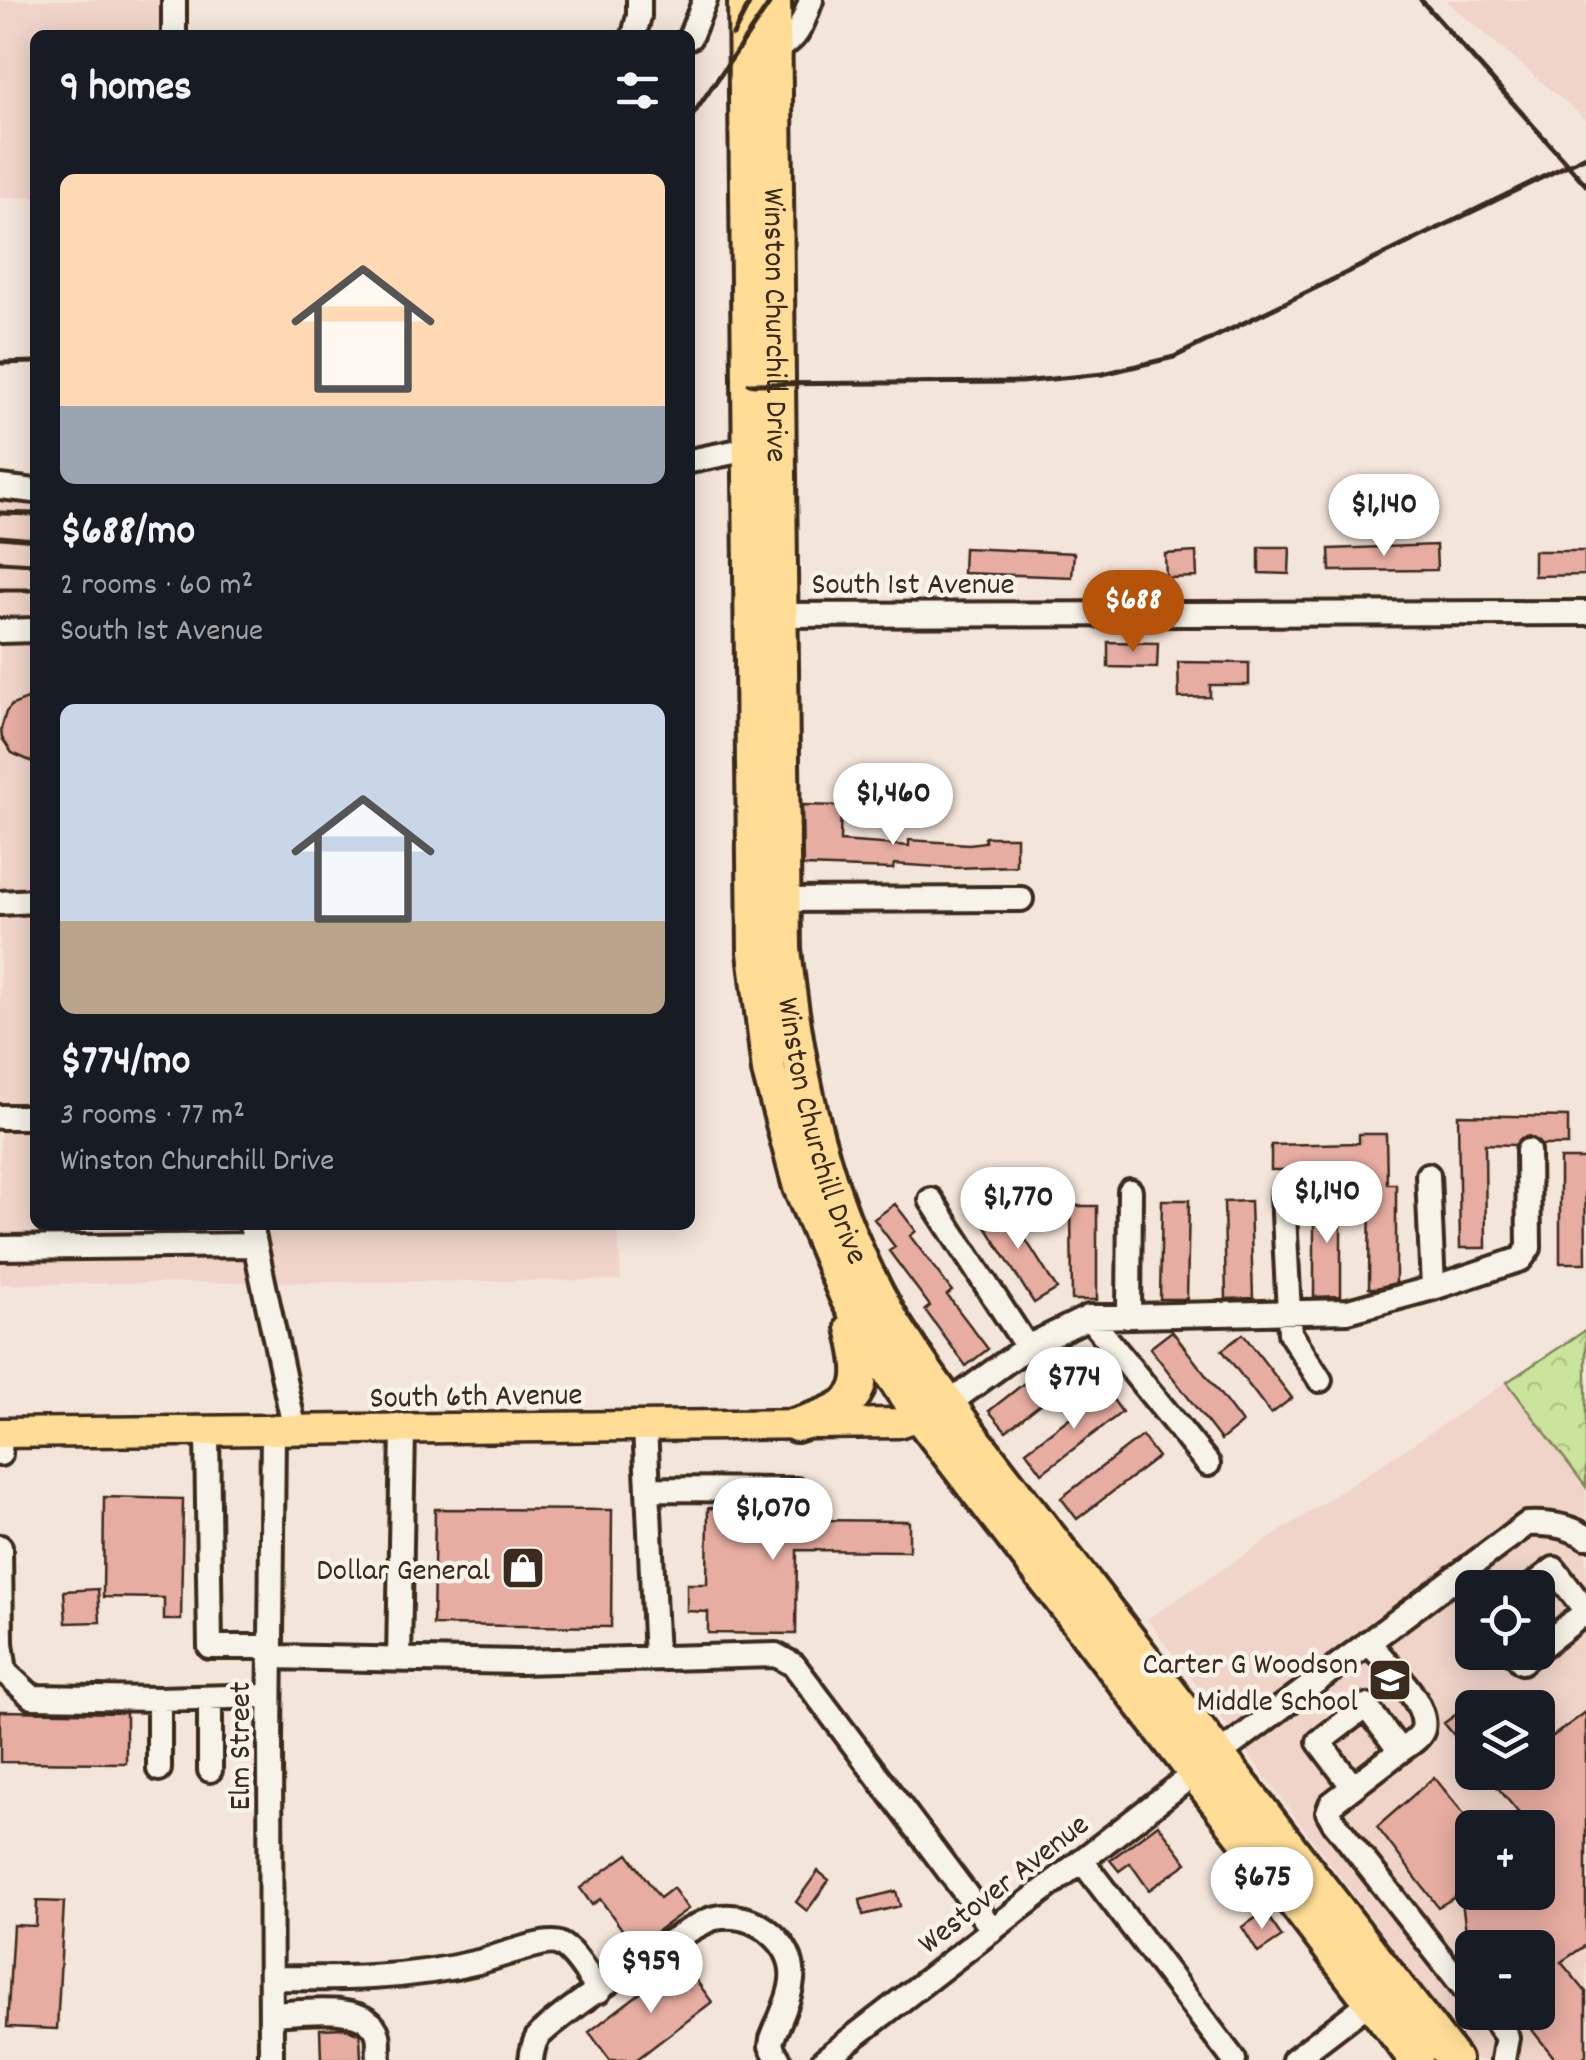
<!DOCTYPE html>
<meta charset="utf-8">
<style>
:root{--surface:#171b24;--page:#242831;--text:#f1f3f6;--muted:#9ea1a6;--accent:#b45309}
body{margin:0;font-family:Dekko,sans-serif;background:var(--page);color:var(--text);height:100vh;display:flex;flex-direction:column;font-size:38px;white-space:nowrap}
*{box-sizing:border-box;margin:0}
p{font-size:32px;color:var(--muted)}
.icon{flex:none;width:55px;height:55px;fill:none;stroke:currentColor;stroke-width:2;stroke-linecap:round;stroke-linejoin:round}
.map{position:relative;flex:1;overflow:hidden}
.drawer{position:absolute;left:30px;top:30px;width:665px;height:1200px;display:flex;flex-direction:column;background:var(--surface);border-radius:15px;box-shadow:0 5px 25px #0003}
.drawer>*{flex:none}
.buttons{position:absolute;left:1455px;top:1570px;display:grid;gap:20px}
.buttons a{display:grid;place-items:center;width:100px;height:100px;border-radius:15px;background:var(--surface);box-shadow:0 5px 25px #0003;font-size:50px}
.price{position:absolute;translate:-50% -85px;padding:0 22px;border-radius:35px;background:#fff;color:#222;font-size:32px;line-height:65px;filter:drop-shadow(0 2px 5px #0008)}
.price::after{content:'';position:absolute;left:50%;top:60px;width:30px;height:22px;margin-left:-15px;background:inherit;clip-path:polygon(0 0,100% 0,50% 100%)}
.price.active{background:var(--accent);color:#fff}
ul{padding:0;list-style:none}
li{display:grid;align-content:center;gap:20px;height:530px;padding:0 30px}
li span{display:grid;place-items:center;height:310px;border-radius:15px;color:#555}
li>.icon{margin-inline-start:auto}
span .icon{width:180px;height:180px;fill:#fffc;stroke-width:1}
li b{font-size:42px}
h2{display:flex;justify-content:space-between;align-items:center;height:120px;padding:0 30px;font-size:42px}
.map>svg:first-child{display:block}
.built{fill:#f0d4c9;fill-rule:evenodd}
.park{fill:url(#park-crowns);stroke:#83875c;stroke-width:2.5}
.building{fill:#e7ada2;stroke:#3b2a1e;stroke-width:2.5}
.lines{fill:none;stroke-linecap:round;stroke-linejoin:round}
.minor-casing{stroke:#3b2a1e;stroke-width:30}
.major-casing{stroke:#3b2a1e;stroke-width:35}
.highway-casing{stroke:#3b2a1e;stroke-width:40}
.minor{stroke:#f7f3e8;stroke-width:22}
.major{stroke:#ffdd96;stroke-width:28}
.highway{stroke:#ffdd96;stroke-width:32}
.rail{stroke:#3b2a1e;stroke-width:5}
.labels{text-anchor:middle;stroke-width:9;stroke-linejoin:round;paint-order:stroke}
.street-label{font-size:32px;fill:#3b2a1e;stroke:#f7f3e8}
.poi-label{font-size:32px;fill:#3b2a1e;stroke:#f7f3e8;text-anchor:end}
</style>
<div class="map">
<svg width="1586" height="2060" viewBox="0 0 1586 2060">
<defs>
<pattern id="park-crowns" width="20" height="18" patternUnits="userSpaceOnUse" patternTransform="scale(2.5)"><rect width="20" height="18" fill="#cbe49b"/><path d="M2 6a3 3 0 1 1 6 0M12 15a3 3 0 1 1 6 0" fill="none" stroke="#afc485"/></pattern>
</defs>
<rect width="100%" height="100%" fill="#f4e5da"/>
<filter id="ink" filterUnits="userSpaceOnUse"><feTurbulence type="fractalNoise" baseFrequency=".01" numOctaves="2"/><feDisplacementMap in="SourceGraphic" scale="20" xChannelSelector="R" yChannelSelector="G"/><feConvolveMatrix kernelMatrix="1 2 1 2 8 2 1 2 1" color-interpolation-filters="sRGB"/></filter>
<g filter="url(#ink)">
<path class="built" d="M0,0H162L163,35H35V197L0,198Z
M1445,0H1586V118L1585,119Z
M0,500L35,502V1225H618L621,1280L0,1284Z
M1586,1330V2060H1477L1147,1619ZM1472,1588H1538V1652H1472ZM1472,1708H1538V1772H1472ZM1472,1828H1538V1892H1472ZM1472,1948H1538V2012H1472Z"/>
<path class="park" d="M1586,1330V1487L1507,1382Z"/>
<path class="building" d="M1436,545L1437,570L1330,571L1329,549Z
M1259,547H1290L1289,574L1259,573Z
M964,548L1074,553L1072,577L963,573Z
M1534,551H1585V575L1534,576Z
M1196,552L1197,577L1166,578L1165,554Z
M1108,642L1158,643L1157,668L1108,667Z
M1178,662L1249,663V685H1210V697L1179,698Z
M35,696V763L12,753L2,738L1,729L6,712L12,705Z
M847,782L896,784L895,810L846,808Z
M802,805L841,806L840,841L909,846V840L969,844L985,842V837H1016V866L954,868L894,864L893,869L803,866Z
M1458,1115L1568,1117V1145H1541L1529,1136L1521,1138L1515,1145L1485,1144L1486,1248H1460Z
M1359,1134H1386L1387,1184H1396V1283L1376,1288H1369L1370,1170H1271V1145L1359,1143Z
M1560,1159H1585L1586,1263H1560Z
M1314,1196H1341V1296L1314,1297Z
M1162,1200H1189L1187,1299H1160Z
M1250,1201L1253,1298L1226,1299L1224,1202Z
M1002,1202L1057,1289L1034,1303L979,1216Z
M895,1204L916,1231L910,1236L952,1291L947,1295L988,1349L966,1366L925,1310L930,1306L889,1251L895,1247L874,1219Z
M1071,1206H1097V1300H1072Z
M1172,1331L1242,1423L1221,1440L1150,1348Z
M1243,1334L1292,1398L1271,1414L1222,1350Z
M1071,1346L1088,1367L1006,1431L989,1411Z
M1106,1390L1122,1412L1042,1473L1026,1451Z
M1142,1436L1158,1457L1077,1519L1061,1498Z
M104,1497L183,1499L181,1620H164V1598L103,1597Z
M708,1508L812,1509V1520L909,1521V1551L797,1550L796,1634L708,1633V1612L687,1611V1584H707Z
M435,1509L612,1510L611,1627L433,1625Z
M98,1589L100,1622L66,1623L64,1591Z
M1491,1690L1507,1708H1472V1757L1444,1723Z
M0,1711L126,1713V1763L0,1762Z
M1586,1712V1945L1561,1962L1586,1992V2056L1581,2060H1556L1518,2012H1538V1948H1475L1467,1939L1461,1894L1438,1907L1377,1827L1434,1777L1472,1824V1892H1538V1867L1552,1854L1538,1836V1828H1531L1485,1772H1538V1747Z
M1158,1824L1187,1863L1149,1890L1130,1863L1119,1871L1110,1860Z
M628,1854L660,1898L673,1888L688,1909L635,1947L600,1899L592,1905L580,1888Z
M818,1871L829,1880L807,1911L796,1902Z
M896,1891L900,1906L863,1915L860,1900Z
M37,1901L64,1902L57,2029L7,2027L13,1925L36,1926Z
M1265,1912L1282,1937L1258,1953L1242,1927Z
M682,1961L712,2002L636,2060H610L589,2032Z
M345,2028L360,2034L361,2060H321L320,2029Z"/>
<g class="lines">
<defs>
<path id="minor" d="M174,35V0
M634,35L639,16V0
M690,37L705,0
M763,46C795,51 802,25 811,0
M690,461L749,449
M0,487L35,491
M770,615L1586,613
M0,631L35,630
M772,900L1021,899
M0,903L35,901
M0,1117H35
M1428,1175L1433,1288
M1283,1194L1290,1333L1320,1380
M931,1200L1027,1347
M251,1225L295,1431
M0,1248L255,1245
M1129,1314L1130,1191
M1089,1317L1208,1464
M948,1404L1027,1347L1089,1317L1348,1311L1433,1288L1521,1259L1529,1248L1528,1151
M645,1427L656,1657
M207,1432L210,1647H271
M0,1454L1,1433
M649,1489L796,1490
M0,1547L1,1643L5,1672L32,1697L159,1699L270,1696
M1455,1577L1472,1599
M1530,1588L1554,1569L1586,1611
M1368,1642C1384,1661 1429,1703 1423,1729C1420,1739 1408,1745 1400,1751
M1538,1649L1586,1612
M1514,1652L1522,1662L1533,1652
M271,1657L520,1662L776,1655L794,1665L993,1930
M399,1659L403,1430
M159,1699V1769
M1366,1706L1400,1751L1353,1787L1319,1742Z
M210,1770V1698
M1353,1787L1331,1804L1328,1812L1333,1821L1472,1998
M1082,1861L1234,2060
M271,1978C341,1979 409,1979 478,1962C494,1958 547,1938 559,1944C575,1951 589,1978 599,1991
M1488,2012L1507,2037L1503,2060
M271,2014C299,2013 369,2001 378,2035C380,2042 378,2053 379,2060
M271,2060L270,1743L273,1432
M531,2060C532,2052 533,2045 537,2038C551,2019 692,1923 715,1918C736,1914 756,1920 772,1934C809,1967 787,2000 772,2039L771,2046L779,2060
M824,2060L1218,1755L1527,1524C1548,1523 1568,1525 1586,1537
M1294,2060L1383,1992"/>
<path id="major" d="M0,1433L899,1423L938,1408"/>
<g id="highway">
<path d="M745,0L755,952L769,1071L800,1187L847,1298L877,1353L920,1417L1416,2060"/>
<path id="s1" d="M774,0L784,949C798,1080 824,1203 891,1319C916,1360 945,1399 973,1438L1454,2060"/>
<path d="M796,1425C862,1405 869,1393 853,1327"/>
</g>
</defs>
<use href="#minor" class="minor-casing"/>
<use href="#major" class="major-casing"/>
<use href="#highway" class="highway-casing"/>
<use href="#minor" class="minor"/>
<use href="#major" class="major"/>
<use href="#highway" class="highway"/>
<path class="rail" d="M1421,0L1586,185
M733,35L751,0
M690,119L772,0
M0,363L35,362
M749,384L1021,382L1103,374L1174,357L1586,156
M0,513L35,514
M0,537L35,540
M0,562L35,564
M0,590H35"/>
</g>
</g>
<defs>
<symbol id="shop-square" viewBox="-11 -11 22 22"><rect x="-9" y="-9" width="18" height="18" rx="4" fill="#3b2a1e" stroke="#f7f3e8"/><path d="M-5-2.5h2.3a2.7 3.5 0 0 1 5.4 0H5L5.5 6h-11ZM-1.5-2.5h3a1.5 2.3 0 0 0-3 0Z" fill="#fff"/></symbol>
<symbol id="school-square" viewBox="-11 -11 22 22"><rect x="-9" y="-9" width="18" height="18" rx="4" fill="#3b2a1e" stroke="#f7f3e8"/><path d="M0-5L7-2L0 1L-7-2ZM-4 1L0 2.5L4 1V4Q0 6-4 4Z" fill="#fff"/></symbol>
</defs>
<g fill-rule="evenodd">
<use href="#shop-square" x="498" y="1543" width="50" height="50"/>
<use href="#school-square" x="1365" y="1655" width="50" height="50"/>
</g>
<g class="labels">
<g class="street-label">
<text dy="11" stroke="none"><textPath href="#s1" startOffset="325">Winston Churchill Drive</textPath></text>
<text x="913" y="593">South 1st Avenue</text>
<text dy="11" stroke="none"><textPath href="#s1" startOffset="1135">Winston Churchill Drive</textPath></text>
<text transform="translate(476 1394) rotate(-1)" y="11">South 6th Avenue</text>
<text transform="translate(238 1746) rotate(-90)" y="11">Elm Street</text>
<text transform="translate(1002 1882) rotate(-38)" y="11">Westover Avenue</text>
</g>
<g class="poi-label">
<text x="490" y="1579">Dollar General</text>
<text x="1358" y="1673">Carter G Woodson<tspan x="1358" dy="37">Middle School</tspan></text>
</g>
</g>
</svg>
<div class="buttons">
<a><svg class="icon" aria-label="locate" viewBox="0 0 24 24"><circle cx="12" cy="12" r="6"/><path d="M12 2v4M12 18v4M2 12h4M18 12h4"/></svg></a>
<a><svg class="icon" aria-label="layers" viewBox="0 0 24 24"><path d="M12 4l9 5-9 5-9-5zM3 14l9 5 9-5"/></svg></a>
<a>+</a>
<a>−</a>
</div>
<b class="price" style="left:1384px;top:559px">$1,140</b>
<b class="price active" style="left:1133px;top:655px">$688</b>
<b class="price" style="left:893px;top:848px">$1,460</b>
<b class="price" style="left:1327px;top:1246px">$1,140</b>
<b class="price" style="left:1018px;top:1252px">$1,770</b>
<b class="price" style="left:1074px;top:1432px">$774</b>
<b class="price" style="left:773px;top:1563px">$1,070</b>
<b class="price" style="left:1262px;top:1932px">$675</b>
<b class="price" style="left:651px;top:2016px">$959</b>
<section class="drawer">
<h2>9 homes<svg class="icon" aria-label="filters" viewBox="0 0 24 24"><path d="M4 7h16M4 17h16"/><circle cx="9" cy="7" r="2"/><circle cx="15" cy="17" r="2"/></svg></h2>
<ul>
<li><span style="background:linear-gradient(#ffd9b3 75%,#9aa5b1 0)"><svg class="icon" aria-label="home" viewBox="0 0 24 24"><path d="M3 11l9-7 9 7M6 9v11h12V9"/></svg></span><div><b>$688/mo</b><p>2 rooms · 60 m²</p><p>South 1st Avenue</p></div></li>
<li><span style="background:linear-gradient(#c9d6e8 70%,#b9a48a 0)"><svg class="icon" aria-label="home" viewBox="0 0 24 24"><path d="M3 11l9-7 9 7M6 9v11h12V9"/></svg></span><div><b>$774/mo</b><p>3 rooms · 77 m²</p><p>Winston Churchill Drive</p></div></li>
</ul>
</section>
</div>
